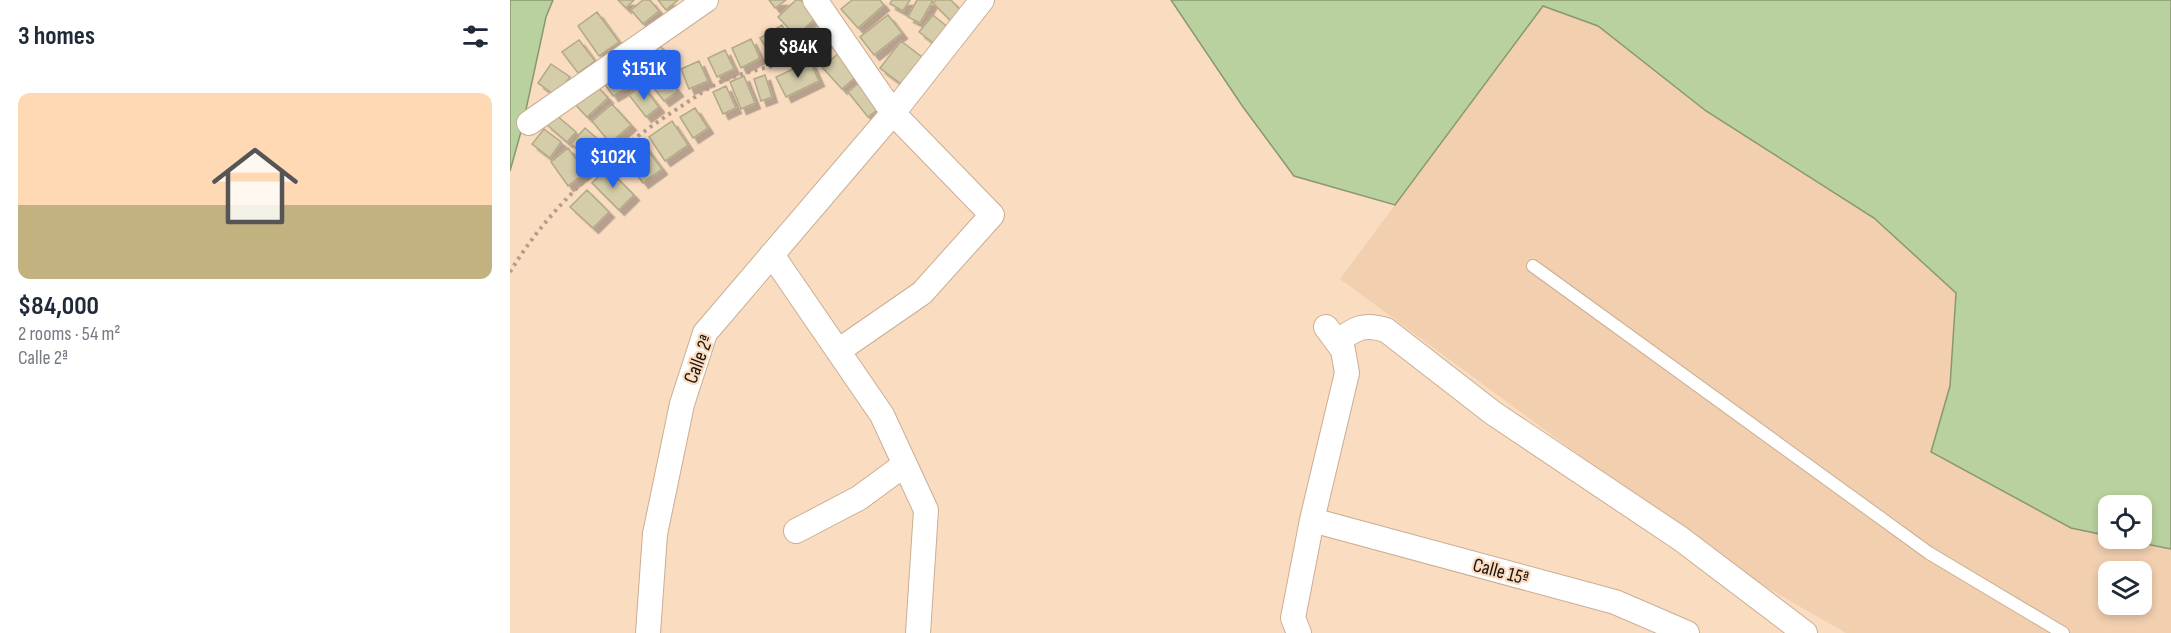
<!DOCTYPE html>
<meta charset="utf-8">
<style>
:root{--surface:#fff;--page:#f2f2f3;--text:#1f2937;--muted:#747a83;--accent:#2563eb}
body{margin:0;font-family:"Sofia Sans Condensed",sans-serif;background:var(--page);color:var(--text);height:100vh;display:flex;flex-direction:column;font-size:22px;white-space:nowrap}
*{box-sizing:border-box;margin:0}
p{font-size:20px;color:var(--muted)}
.icon{flex:none;width:33px;height:33px;fill:none;stroke:currentColor;stroke-width:2;stroke-linecap:round;stroke-linejoin:round}
.map{position:relative;flex:1;overflow:hidden}
.details{display:flex;flex-direction:column;background:var(--surface);width:510px}
.details>*{flex:none}
.buttons{position:absolute;left:1588px;top:495px;display:grid;gap:12px}
.buttons a{display:grid;place-items:center;width:54px;height:54px;border-radius:12px;background:var(--surface);box-shadow:0 3px 9px #0003;font-size:30px}
.price{position:absolute;translate:-50% -51px;padding:0 14px;border-radius:6px;background:var(--accent);color:#fff;font-size:20px;line-height:39px;filter:drop-shadow(0 2px 3px #0008)}
.price::after{content:'';position:absolute;left:50%;top:36px;width:18px;height:14px;margin-left:-9px;background:inherit;clip-path:polygon(0 0,100% 0,50% 100%)}
.price.current{background:#222;color:#fff}
ul{padding:0;list-style:none}
li{display:grid;align-content:center;gap:12px;height:318px;padding:0 18px}
li span{display:grid;place-items:center;height:186px;border-radius:12px;color:#555}
li>.icon{margin-inline-start:auto}
span .icon{width:108px;height:108px;fill:#fffc;stroke-width:1}
li b{font-size:26px}
h2{display:flex;justify-content:space-between;align-items:center;height:72px;padding:0 18px;font-size:26px}
main{display:flex;flex:1;min-height:0}
.map>svg:first-child{display:block}
.built{fill:#f2cfaf;fill-rule:evenodd}
.water{fill:#b8d19e;stroke:#8a9872;stroke-width:1.5}
.building{fill:#d5cda9;stroke:#b1a987;stroke-width:1.5;filter:url(#shadow)}
.lines{fill:none;stroke-linecap:round;stroke-linejoin:round}
.service-casing{stroke:#caae94;stroke-width:14}
.minor-casing{stroke:#caae94;stroke-width:26}
.path{stroke:#b59d88;stroke-width:4;stroke-dasharray:3 4.5;stroke-linecap:butt}
.service{stroke:#fff;stroke-width:12}
.minor{stroke:#fff;stroke-width:24}
.labels{text-anchor:middle;stroke-width:4.5;stroke-linejoin:round;paint-order:stroke}
.street-label{font-size:20px;fill:#1d130a;stroke:#fadcc1}
</style>
<main>
<section class="details">
<h2>3 homes<svg class="icon" aria-label="filters" viewBox="0 0 24 24"><path d="M4 7h16M4 17h16"/><circle cx="9" cy="7" r="2"/><circle cx="15" cy="17" r="2"/></svg></h2>
<ul>
<li><span style="background:linear-gradient(#ffd9b3 60%,#c2b280 0)"><svg class="icon" aria-label="home" viewBox="0 0 24 24"><path d="M3 11l9-7 9 7M6 9v11h12V9"/></svg></span><div><b>$84,000</b><p>2 rooms · 54 m²</p><p>Calle 2ª</p></div></li>
</ul>
</section>
<div class="map">
<svg width="1661" height="633" viewBox="0 0 1661 633">
<defs>
<filter id="shadow"><feDropShadow dx="5.5" dy="5.5" stdDeviation="0" flood-color="#0004"/></filter>
</defs>
<rect width="100%" height="100%" fill="#fadcc1"/>
<path class="built" d="M1033,6L1088,26L1196,111L1364,218L1447,293L1440,386L1421,452L1561,528L1599,536V538L1611,539L1661,549V633H1336L1221,567L830,279ZM1599,572H1632V604H1599Z"/>
<path class="water" d="M0,0H43L36,17L12,128L0,171Z
M661,0H1661V549L1611,539L1632,538V506H1599V536L1561,528L1421,452L1440,386L1446,293L1364,218L1196,111L1088,26L1033,6L885,205L784,176L733,107Z"/>
<path class="building" d="M108,0H124L116,8Z
M133,0H140L149,11L133,24L121,10Z
M148,0H168L156,10Z
M259,0H276L265,8Z
M286,0H291L307,17L286,36L268,17Z
M342,0H370L374,5L348,28L331,9Z
M382,0H400L393,11L380,4Z
M407,0H423L410,23L398,17Z
M426,0H441L455,15L445,25L423,3Z
M87,12L109,42L89,56L68,26Z
M378,15L392,33L364,55L350,37Z
M423,15L439,28L426,45L409,32Z
M310,23L322,38L303,53L291,38Z
M272,25L284,46L263,59L250,38Z
M241,39L250,58L231,68L222,48Z
M69,40L85,61L68,73L52,52Z
M142,40L157,52L146,65L131,53Z
M391,41L412,57L391,84L370,68Z
M215,50L224,69L207,77L198,58Z
M329,53L348,75L332,89L312,67Z
M189,61L198,81L179,89L171,69Z
M300,61L309,81L276,97L266,77Z
M41,64L60,77L46,96L28,83Z
M112,68L122,85L103,96L92,80Z
M153,71L168,91L154,101L139,82Z
M255,75L262,97L251,101L244,79Z
M234,76L245,103L231,109L220,82Z
M351,81L371,107L358,117L338,92Z
M84,83L98,98L77,117L63,102Z
M132,85L149,107L136,117L119,95Z
M216,86L226,108L213,114L203,92Z
M102,104L121,125L100,143L82,121Z
M185,108L198,128L183,138L170,117Z
M45,114L66,132L57,142L36,124Z
M162,121L178,145L155,161L139,137Z
M75,128L98,148L84,164L61,144Z
M34,129L51,142L40,158L22,144Z
M131,141L152,169L133,183L112,155Z
M58,148L76,172L58,186L41,162Z
M97,168L124,195L109,210L82,183Z
M77,190L99,212L83,228L60,207Z"/>
<g class="lines">
<defs>
<path id="service" d="M1023,266L1419,553L1553,633"/>
<path id="minor" d="M305,0L383,113L482,215L412,293L328,351
M19,123L196,0
M261,255L267,262L372,415L416,510L408,633
M827,342C845,328 854,323 876,330L983,413L1171,539L1295,633
M802,520L1105,602L1177,633
M286,531L349,498L394,465
M138,633L145,534L172,404L195,333L383,113L472,0
M789,633L783,618L802,520L837,373L833,350L816,327"/>
</defs>
<use href="#service" class="service-casing"/>
<use href="#minor" class="minor-casing"/>
<path class="path" d="M0,272C41,204 103,150 170,107C183,99 198,87 213,81C231,73 251,69 270,64C285,61 300,59 313,50"/>
<use href="#service" class="service"/>
<use href="#minor" class="minor"/>
</g>
<g class="labels">
<g class="street-label">
<text transform="translate(188 359) rotate(-69)" y="7">Calle 2ª</text>
<text transform="translate(991 571) rotate(15)" y="7">Calle 15ª</text>
</g>
</g>
</svg>
<div class="buttons">
<a><svg class="icon" aria-label="locate" viewBox="0 0 24 24"><circle cx="12" cy="12" r="6"/><path d="M12 2v4M12 18v4M2 12h4M18 12h4"/></svg></a>
<a><svg class="icon" aria-label="layers" viewBox="0 0 24 24"><path d="M12 4l9 5-9 5-9-5zM3 14l9 5 9-5"/></svg></a>
</div>
<b class="price current" style="left:288px;top:79px">$84K</b>
<b class="price" style="left:134px;top:101px">$151K</b>
<b class="price" style="left:103px;top:189px">$102K</b>
</div>
</main>
